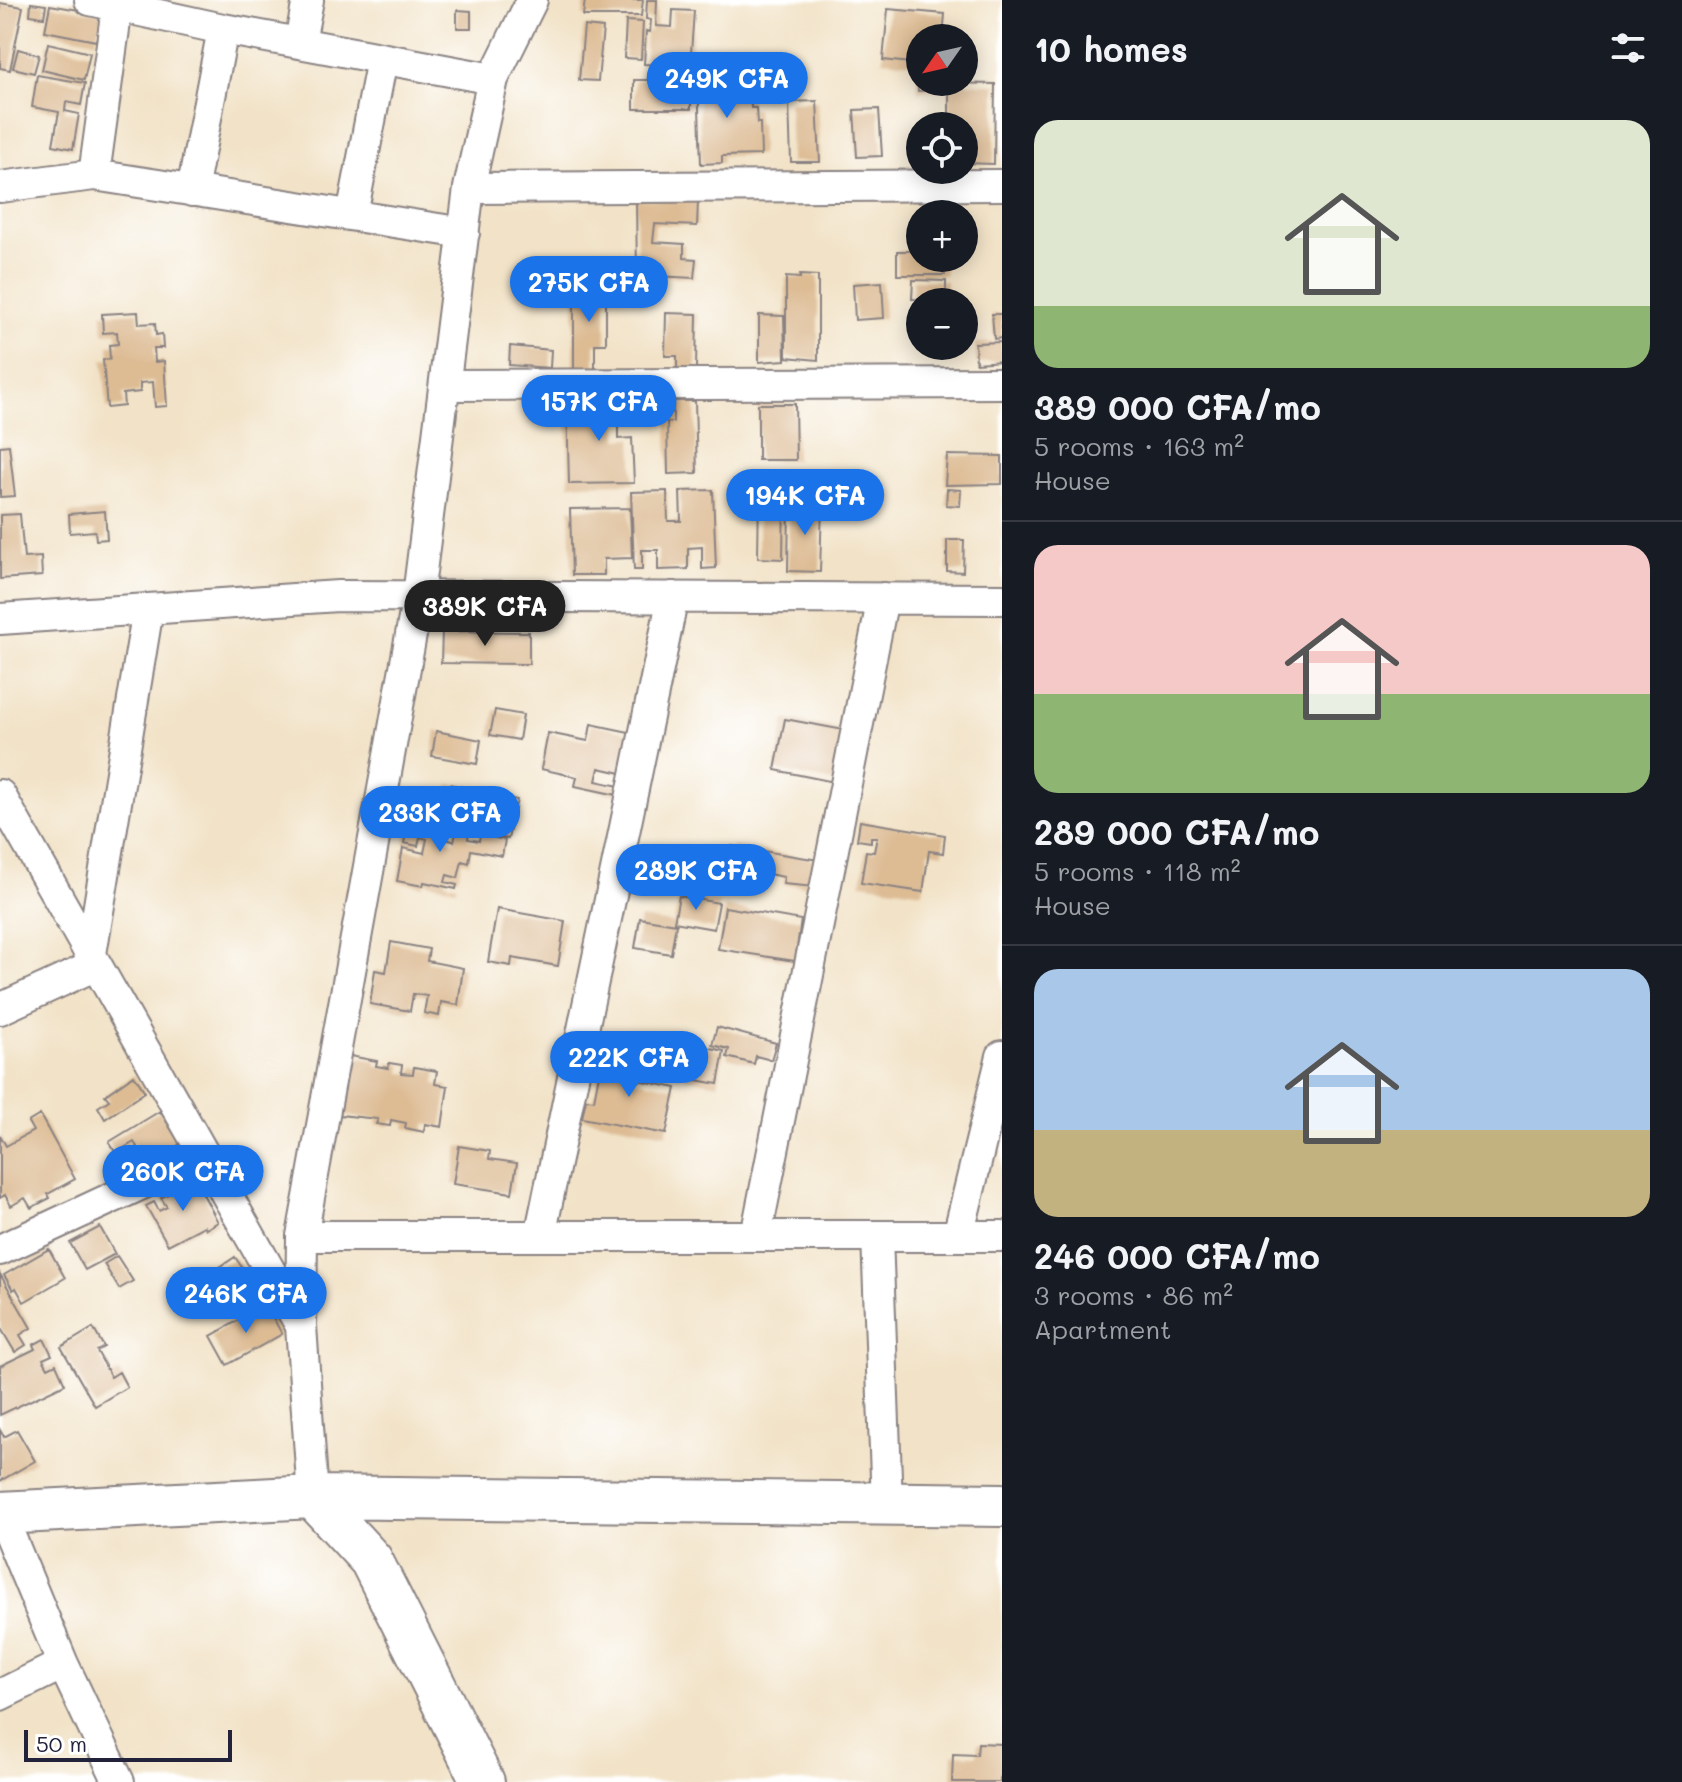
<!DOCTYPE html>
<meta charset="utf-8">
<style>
:root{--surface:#171b24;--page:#20242c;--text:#f1f3f6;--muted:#9ea1a6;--line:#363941;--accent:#1a73e8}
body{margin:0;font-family:Mali,sans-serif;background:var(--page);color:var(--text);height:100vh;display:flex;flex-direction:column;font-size:30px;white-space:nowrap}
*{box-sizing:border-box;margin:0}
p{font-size:26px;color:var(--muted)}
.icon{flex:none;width:44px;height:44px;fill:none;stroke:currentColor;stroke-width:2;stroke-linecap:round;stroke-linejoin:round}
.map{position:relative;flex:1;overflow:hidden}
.side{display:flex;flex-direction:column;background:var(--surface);width:680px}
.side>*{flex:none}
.needle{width:52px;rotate:236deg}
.controls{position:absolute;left:906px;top:24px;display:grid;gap:16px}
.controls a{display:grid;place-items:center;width:72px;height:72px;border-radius:50%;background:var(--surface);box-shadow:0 4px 20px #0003;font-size:40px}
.scale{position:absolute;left:24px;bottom:20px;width:208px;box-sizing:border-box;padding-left:8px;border:4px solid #22223b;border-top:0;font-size:22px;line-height:28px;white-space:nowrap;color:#22223b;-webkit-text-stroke:6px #fff;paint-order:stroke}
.price{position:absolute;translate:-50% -68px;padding:0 18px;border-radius:28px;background:var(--accent);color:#fff;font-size:26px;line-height:52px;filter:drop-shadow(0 2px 4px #0008)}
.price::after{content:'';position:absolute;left:50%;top:48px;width:24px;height:18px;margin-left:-12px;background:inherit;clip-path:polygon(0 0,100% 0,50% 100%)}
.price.current{background:#222;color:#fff}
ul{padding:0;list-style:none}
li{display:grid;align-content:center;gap:16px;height:424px;padding:0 32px}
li+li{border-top:2px solid var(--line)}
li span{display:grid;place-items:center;height:248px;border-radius:24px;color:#555}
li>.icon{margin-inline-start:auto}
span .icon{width:144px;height:144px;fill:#fffc;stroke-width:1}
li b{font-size:34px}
h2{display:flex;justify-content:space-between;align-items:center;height:96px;padding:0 32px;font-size:34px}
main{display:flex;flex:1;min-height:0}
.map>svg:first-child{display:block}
.building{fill:#ddbc94}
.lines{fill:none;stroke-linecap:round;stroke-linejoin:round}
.street-casing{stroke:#8a8282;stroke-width:34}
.secondary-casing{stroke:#8a8282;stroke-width:46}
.street{stroke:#fff;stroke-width:30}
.secondary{stroke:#fff;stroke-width:42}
</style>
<main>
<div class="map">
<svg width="1002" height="1782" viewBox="0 0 1002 1782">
<rect width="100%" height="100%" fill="#fff"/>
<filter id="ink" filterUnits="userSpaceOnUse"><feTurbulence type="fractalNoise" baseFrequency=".0125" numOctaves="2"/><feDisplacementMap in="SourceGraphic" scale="16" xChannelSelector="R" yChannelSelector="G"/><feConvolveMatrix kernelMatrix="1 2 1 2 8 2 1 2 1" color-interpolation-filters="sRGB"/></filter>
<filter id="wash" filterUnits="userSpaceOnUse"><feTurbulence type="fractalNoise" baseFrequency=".006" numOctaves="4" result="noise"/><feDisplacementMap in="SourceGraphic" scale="32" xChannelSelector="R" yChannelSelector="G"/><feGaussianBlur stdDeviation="1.8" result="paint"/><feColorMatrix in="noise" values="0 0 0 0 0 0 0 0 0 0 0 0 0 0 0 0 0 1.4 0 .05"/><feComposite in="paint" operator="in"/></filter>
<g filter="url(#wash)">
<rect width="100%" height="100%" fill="#f2e3c8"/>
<g id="blocks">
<path class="building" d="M585,0H643L641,16H583Z
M647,0H657L656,26L672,27L673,10L694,11L690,67L644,64L646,31L650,32L651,20L646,19Z
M0,3L23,7L10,70L0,68Z
M31,3L46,5L44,17L30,15Z
M50,5L102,14L96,41L45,31Z
M888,9L945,14L943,38H920V64L883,60Z
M457,10L471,11V28H457Z
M626,21L643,22L641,59L624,58Z
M584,26L603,28L598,81L579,80Z
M48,43L90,53L84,80L42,70Z
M18,49L39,55L34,73L13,68Z
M37,75L85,83L81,105L66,102L65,111L79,114L73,149L53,145L59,112L32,107Z
M917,75H920V82H945L946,90L918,91Z
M750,79L751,108H756L757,123H760L761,155L722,156V163L701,164L698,80Z
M634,80H691V109H634Z
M949,83L995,84L994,164L964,163V126H949Z
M817,101L820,162H791L789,102Z
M879,109L882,156L857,157L854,110Z
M636,199L698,201L697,226L655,224L653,242L684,244V258L696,259L694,278L637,275Z
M897,251H920V258H945V275H897Z
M800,275L818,276V360L786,357V277L800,278Z
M913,280L946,281V300L912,299Z
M882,282L884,318L855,320L853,284Z
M574,285H606V344H595V369H574Z
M138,312L139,324L155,323L156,335L162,334L163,348H154L155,362L164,361L167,406L155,407L153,382L140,383V392L123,394L124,406L107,408L103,360L110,359L109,345L118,344L117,332L103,333L102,314Z
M666,313L697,314L696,369H677V356H665Z
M992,314H1002V338L994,339Z
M759,315L784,316L785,360L759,362Z
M1002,342V361L976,363L975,343Z
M510,346L551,350L550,368L509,365Z
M631,400L632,419L618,420V439L632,438L634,483L569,484L567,402Z
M673,401H695L697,473L668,474L667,422H673Z
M758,404H795L796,460H758Z
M9,445L15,496L0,497V446Z
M947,455L1002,456V484L945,485Z
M759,489L784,490L783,559L758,558Z
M947,489L961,490L960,506L946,505Z
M713,490L716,568L702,569V547L688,548V569L658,570V550H642V570H634L631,492L667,491L668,521H681L680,491Z
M789,503L822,504L820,572L788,571Z
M630,508L632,558L604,559V575H572L570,509Z
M105,511L107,539L96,540L95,531L70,533L69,514Z
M20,514L24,558L41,557L42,576L0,579V515Z
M947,540H964L963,572L947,571Z
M442,631L529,632V664L441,663Z
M495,710L523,715L519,740L490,735Z
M785,719L844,730L834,782L775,770Z
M591,724L629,732L621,773L599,768L596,781L619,786L617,795L575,786L577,777L541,769L548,733L588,741Z
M436,731L481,740L477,764L432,756Z
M450,784L517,800L508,839L441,823Z
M409,820L447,828L444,839L454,841L457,830L469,832L468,839L479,841L480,835L505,840L502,856L471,850L469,863L462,861L458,878L447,875L445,882L457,885L456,889L424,882L423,886L397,881L403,848L424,853L427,839L420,837L418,846L404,843Z
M860,821L945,835L943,853L929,851L923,892L861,883L866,851L874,852L877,837H871V842L857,840Z
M732,846L819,860L815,887L783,884L784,877L763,873L761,886L727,880Z
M679,896L719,903L714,929L674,922Z
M725,907L801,920L795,961L718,949Z
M497,909L565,921L558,966L512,958L511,966L488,962Z
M640,918L676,924L671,954L635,948Z
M391,942L429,949L427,961L463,968L458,1005L441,1002L439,1016L424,1013L427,996L413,994L410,1011L370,1004L375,970L386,972Z
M717,1027L776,1043L771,1060L756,1056L754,1064L727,1057L729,1049L712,1045Z
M693,1044L724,1051L718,1084L686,1078Z
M350,1056L377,1061L376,1066L388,1068L389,1063L402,1065L401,1073L413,1074L414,1067L437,1071L435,1084L448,1086L442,1127L425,1124L424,1132L405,1128L406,1123L391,1120L390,1126L376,1124L378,1119L340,1115Z
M594,1059L635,1067L633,1079L676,1088L666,1134L582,1118L586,1099L594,1100L599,1074L591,1072Z
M134,1075L145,1092L105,1119L98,1107L109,1100L105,1095Z
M160,1111L180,1144L130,1175L121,1161L139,1150L134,1142L116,1153L109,1142Z
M40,1115L75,1179L48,1194L50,1198L31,1208L25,1198L11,1206L5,1195L0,1198V1135L6,1146L33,1131L28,1122Z
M459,1146L490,1151L489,1159L517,1163L512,1193L453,1184Z
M195,1179L218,1222L206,1229L204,1226L168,1245L146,1206L154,1202L159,1211L167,1207L161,1198Z
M100,1227L115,1254L85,1270L70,1243Z
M49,1249L65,1278L24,1302L16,1288L13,1290L4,1275Z
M117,1256L133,1281L119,1289L104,1264Z
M235,1257L264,1300L244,1313L231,1293L226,1296L215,1280L222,1275L217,1269Z
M0,1274L31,1328L20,1335L26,1345L15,1352L0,1327Z
M210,1274L220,1291L180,1313L171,1296Z
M266,1305L282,1334L227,1365L211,1336Z
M93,1328L104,1347L97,1351L111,1377L119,1372L127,1387L95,1406L61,1347Z
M44,1339L52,1355L43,1359L48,1368L56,1364L65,1384L0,1415V1366L35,1349L33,1345Z
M0,1430L4,1437L17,1430L35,1461L0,1481Z
M978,1743L1002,1744L1000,1782H952L953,1754L977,1755Z"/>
</g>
</g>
<g filter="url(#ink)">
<use href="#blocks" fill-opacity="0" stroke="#8a8282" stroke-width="2"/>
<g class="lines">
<defs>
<path id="street" d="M90,0L223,29L493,79
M300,42L308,0
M94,175L118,0
M0,187L94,175L464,233
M469,188L1002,185
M192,191L223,29
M352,215L382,59
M445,385L1002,383
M0,619L338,596L1002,599
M0,795L300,1324
M91,954L148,609
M0,1009L96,965
M302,1236H1002
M540,1236L673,597
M756,1236L883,598
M877,1236L887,1504
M958,1236L1002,1056
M0,1250L204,1155
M313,1497L301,1326L302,1236L418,596L469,188L493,79L532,0
M0,1512L63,1664L119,1782
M0,1695L63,1664"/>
<path id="secondary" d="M313,1497L371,1560L483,1782
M0,1513L313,1497L1002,1505"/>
</defs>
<use href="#street" class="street-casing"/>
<use href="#secondary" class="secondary-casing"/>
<use href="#street" class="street"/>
<use href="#secondary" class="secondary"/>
</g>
</g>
</svg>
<div class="controls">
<a><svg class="needle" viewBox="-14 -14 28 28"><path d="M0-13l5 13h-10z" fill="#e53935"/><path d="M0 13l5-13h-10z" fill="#9ea1a6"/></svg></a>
<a><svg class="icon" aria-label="locate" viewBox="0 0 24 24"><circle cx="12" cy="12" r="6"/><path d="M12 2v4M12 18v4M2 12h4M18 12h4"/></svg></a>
<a>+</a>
<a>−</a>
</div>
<div class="scale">50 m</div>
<b class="price" style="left:727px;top:120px">249K CFA</b>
<b class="price" style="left:589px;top:324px">275K CFA</b>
<b class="price" style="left:599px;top:443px">157K CFA</b>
<b class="price" style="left:805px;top:537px">194K CFA</b>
<b class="price current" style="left:485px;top:648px">389K CFA</b>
<b class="price" style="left:440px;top:854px">233K CFA</b>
<b class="price" style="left:696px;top:912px">289K CFA</b>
<b class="price" style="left:629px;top:1099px">222K CFA</b>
<b class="price" style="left:183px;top:1213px">260K CFA</b>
<b class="price" style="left:246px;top:1335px">246K CFA</b>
</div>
<section class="side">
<h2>10 homes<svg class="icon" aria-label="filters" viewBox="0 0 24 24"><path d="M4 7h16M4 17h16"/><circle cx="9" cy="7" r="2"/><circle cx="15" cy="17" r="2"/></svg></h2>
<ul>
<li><span style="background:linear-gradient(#dfe7d0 75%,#8fb573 0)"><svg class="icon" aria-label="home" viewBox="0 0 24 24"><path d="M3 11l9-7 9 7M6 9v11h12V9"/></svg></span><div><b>389 000 CFA/mo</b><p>5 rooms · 163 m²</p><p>House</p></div></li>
<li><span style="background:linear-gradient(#f6c9c9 60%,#8fb573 0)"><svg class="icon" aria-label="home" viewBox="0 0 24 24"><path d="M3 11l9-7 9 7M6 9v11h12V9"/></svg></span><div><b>289 000 CFA/mo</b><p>5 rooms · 118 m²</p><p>House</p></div></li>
<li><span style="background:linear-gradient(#a9c7e8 65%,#c2b280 0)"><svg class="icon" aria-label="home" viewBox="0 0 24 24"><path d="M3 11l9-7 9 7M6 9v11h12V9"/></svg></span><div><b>246 000 CFA/mo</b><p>3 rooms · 86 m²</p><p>Apartment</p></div></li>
</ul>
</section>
</main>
